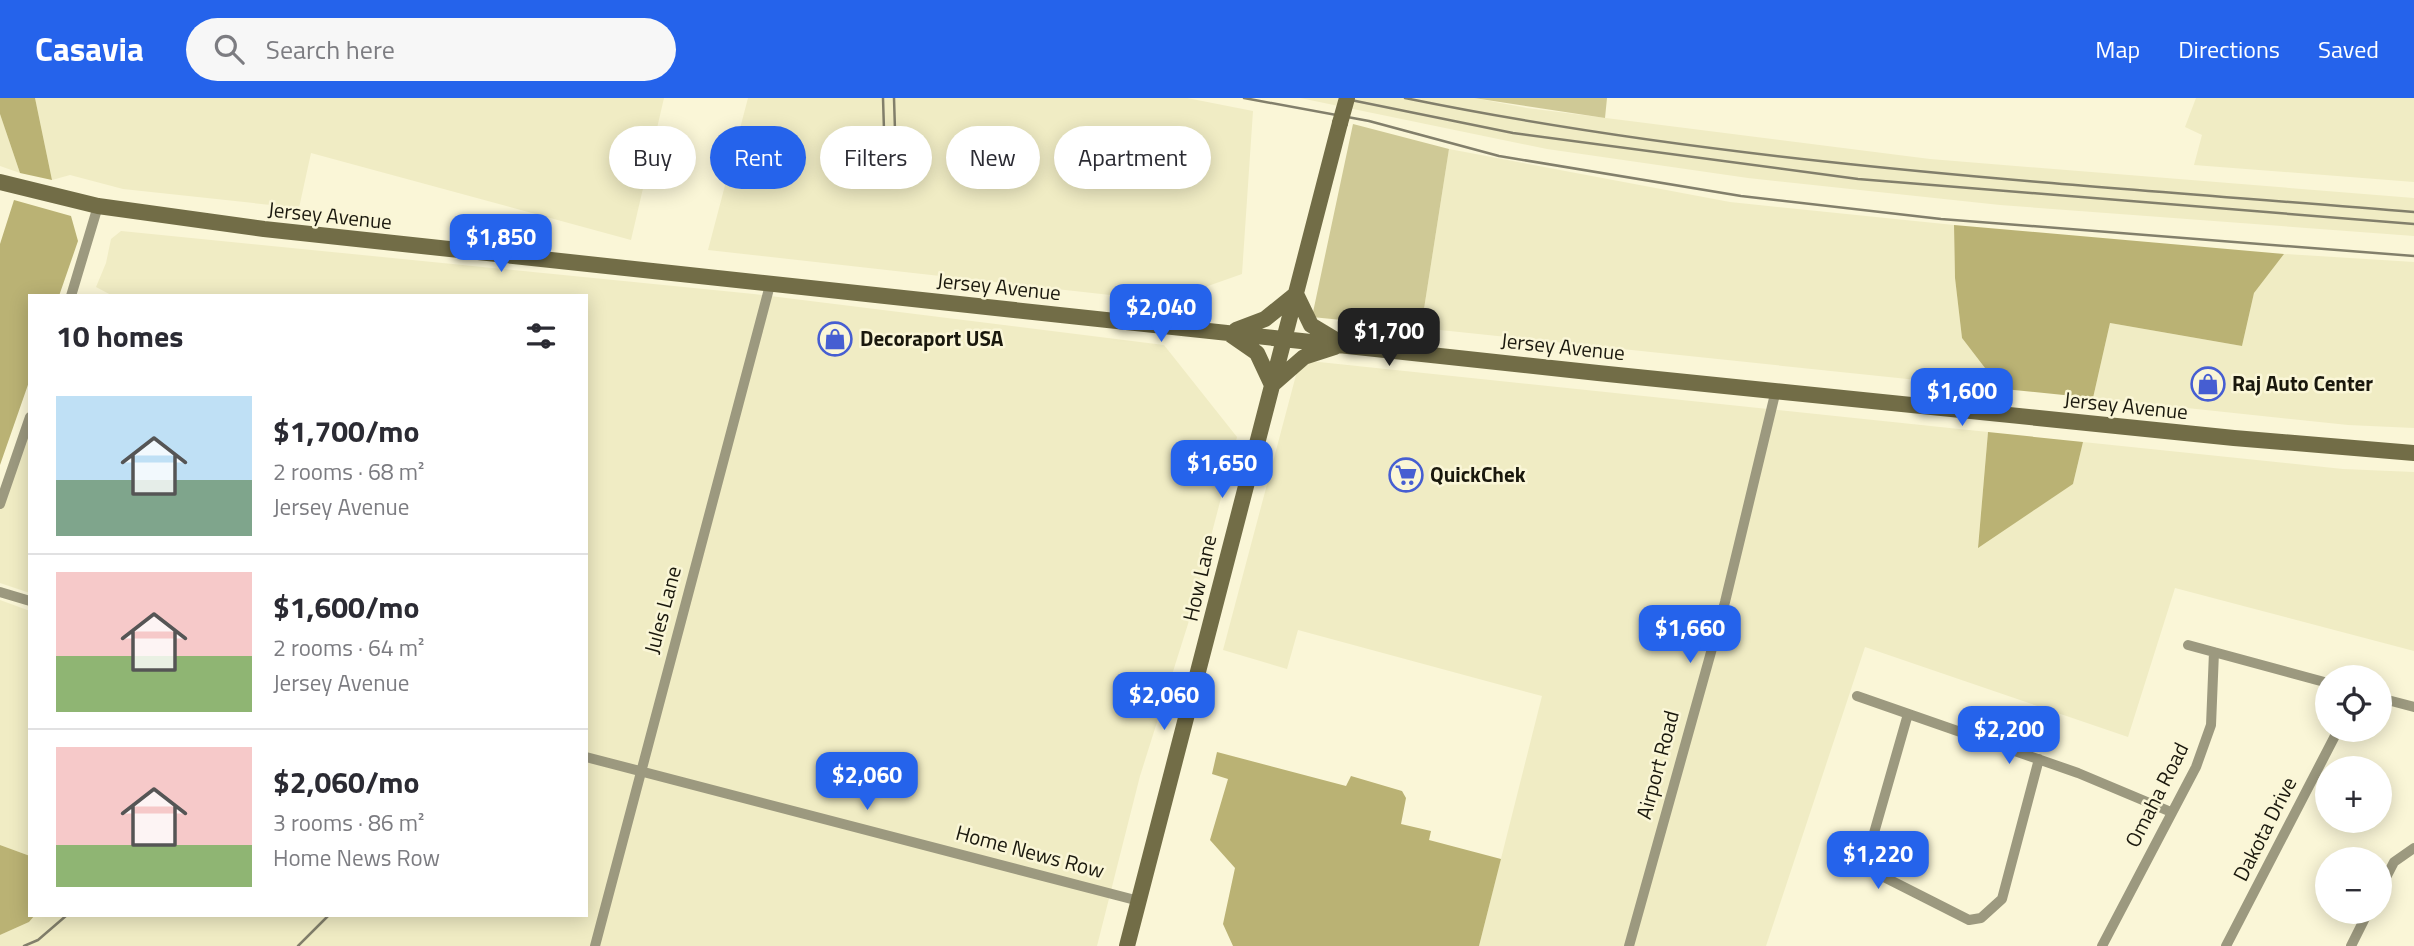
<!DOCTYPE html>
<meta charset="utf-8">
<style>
:root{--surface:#fff;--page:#f7f7f7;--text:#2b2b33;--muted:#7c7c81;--line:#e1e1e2;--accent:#2563eb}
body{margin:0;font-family:"Titillium Web",sans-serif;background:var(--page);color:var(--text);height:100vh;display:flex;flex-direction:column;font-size:26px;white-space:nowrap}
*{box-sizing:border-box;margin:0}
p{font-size:23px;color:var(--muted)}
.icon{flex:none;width:38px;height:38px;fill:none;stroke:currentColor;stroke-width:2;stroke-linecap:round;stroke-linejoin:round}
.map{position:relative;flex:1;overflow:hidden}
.sheet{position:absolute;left:28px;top:196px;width:560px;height:623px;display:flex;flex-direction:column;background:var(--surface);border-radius:0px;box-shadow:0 4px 18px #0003}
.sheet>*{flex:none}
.guide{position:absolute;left:609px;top:28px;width:665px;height:63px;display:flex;gap:14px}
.controls{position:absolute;left:2315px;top:567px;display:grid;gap:14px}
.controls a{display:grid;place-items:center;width:77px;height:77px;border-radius:50%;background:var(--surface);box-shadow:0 4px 18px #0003;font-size:35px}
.price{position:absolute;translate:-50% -60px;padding:0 16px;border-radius:14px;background:var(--accent);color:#fff;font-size:23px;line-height:46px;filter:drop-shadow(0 2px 4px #0008)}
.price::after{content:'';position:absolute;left:50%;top:42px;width:21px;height:16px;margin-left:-10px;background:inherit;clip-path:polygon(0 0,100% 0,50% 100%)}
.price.active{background:#222;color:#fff}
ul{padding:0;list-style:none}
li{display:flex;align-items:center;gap:21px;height:175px;padding:0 28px}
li+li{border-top:2px solid var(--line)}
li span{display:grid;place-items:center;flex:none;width:196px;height:140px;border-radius:0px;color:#555}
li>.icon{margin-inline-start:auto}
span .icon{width:84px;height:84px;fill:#fffc;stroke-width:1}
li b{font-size:30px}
h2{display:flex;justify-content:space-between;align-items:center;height:84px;padding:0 28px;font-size:30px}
.chip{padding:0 24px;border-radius:32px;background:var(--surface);box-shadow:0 4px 18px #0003;font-size:24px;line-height:63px}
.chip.active{background:var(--accent);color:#fff}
header{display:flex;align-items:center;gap:42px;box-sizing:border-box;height:98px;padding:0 35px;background:var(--accent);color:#fff}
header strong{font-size:33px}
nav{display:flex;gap:38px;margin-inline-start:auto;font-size:24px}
.search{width:490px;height:63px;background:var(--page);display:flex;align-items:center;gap:18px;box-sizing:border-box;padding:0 24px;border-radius:38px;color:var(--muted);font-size:26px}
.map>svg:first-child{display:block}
.built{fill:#f0ecc4}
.green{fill:#cfc996}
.forest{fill:#bab274}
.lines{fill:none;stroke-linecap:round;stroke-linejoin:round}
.street{stroke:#9c997f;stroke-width:10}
.secondary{stroke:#726d47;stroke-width:16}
.rail{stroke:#827f6b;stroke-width:2.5}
.secondary-bridge{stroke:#726d47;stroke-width:16}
.labels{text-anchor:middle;stroke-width:5;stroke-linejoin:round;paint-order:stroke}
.street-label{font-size:21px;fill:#1a180d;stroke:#faf6d7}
.poi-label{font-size:21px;font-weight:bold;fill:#1a180d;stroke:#faf6d7;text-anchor:start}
</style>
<header>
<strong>Casavia</strong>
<div class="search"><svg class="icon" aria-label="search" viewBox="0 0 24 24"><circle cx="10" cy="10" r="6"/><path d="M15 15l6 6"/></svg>Search here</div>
<nav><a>Map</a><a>Directions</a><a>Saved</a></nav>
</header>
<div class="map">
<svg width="2414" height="848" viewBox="0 0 2414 848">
<rect width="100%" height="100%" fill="#faf6d7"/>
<path class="built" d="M35,0H664L631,142L311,55L299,110L123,91L70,77L52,82Z
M748,0H1187L1253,13L1242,176L1174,200L1173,204L708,152Z
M1300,0H1474L1527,10L1930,61L2414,100V138L2000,107L1748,80L1547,51Z
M2196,0H2414V84L2194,67L2202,37L2185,29Z
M0,16L20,75L0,68Z
M1449,51L1730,104L1954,127L1955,180L1962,240L1995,283L1994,290L1421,230Z
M121,133L754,196L1164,247L1237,339L1188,526L1140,678L1097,848H0V837L29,824L35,817H586V198H113L96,189L106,165L111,141Z
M2284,156L2414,164V330L2348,327L2093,300L2110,225L2242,248L2254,195Z
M1300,262L1988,334L1978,449L2073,386L2083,344L2343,371L2414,374V553L2175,490L2128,639L1865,549L1766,848H1479L1542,598L1298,532L1287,571L1223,552Z
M30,315V495L0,485V410Z
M0,502L30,513V758L0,747Z"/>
<path class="green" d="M1474,0H1607L1605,20Z
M1353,26L1449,51L1421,230L1312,219Z"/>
<path class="forest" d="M0,0H35L52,82L20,75L0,16Z
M14,102L71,118L78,143L59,198H30V281L0,367V146Z
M1954,127L2284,156L2254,195L2242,248L2110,225L2093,300L1994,290L1995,283L1962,240L1955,180Z
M1988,334L2083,344L2073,386L1978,450Z
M1217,654L1346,688L1351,678L1402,693L1406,700L1401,726L1431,733L1429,742L1501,761L1479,848H1233L1223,826L1235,770L1210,742L1228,681L1212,676Z
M0,747L30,758V817H35L29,824L0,837Z"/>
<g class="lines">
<path class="street" d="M71,198L98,108
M0,406L30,319
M0,494L30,503
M2188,547L2328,585
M1857,598L2078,675L2171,714
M2380,600L2414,609
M1908,616L1872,742L1874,763L1882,778L1969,822L1981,820L2002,801L2039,661
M586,659L1139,803
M2380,791L2394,764L2414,750
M595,848L770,187
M1629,848L1725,504L1776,292
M2102,848L2196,669L2211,627L2214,554
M2226,848L2338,632
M2351,848L2368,814"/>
<path class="secondary" d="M0,84L98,108L264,131L1598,275L2234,340L2414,355
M1296,196L1311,227L1336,242
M1236,232L1265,221L1296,196
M1231,237L1257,255L1272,287
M1272,287L1304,259L1335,249
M1127,848L1340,25"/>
<path class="rail" d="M883,0L884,32
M894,0L895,32
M1244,0L1369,23L1499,58L1741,98L1941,121L2414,158
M1341,0L1513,35L1858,81L2414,126
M1405,0C1737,68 2077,86 2414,114
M24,848L38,842L67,817
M298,848L329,817"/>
<path class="secondary-bridge" d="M1340,25L1347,0"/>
</g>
<defs>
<symbol id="shop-ring" viewBox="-11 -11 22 22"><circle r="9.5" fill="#faf6d7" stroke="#465ed2" stroke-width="1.5"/><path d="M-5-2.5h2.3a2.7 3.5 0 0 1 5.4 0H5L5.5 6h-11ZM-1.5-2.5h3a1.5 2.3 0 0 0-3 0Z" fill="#465ed2"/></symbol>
<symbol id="supermarket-ring" viewBox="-11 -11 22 22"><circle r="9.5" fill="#faf6d7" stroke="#465ed2" stroke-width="1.5"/><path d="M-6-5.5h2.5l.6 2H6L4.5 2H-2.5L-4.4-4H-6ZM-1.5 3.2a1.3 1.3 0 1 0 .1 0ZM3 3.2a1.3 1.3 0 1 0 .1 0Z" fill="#465ed2"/></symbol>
</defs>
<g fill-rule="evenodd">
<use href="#shop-ring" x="816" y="222" width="38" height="38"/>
<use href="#shop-ring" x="2189" y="267" width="38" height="38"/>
<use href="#supermarket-ring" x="1387" y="358" width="38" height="38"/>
</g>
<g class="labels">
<g class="street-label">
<text transform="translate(330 118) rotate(6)" y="7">Jersey Avenue</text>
<text transform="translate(999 189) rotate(6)" y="7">Jersey Avenue</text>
<text transform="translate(1563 249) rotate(6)" y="7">Jersey Avenue</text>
<text transform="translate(2126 308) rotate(6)" y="7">Jersey Avenue</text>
<text transform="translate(1200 480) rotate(-77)" y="7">How Lane</text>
<text transform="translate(663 512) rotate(-75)" y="7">Jules Lane</text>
<text transform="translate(1658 667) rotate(-75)" y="7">Airport Road</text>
<text transform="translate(2157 697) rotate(-63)" y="7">Omaha Road</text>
<text transform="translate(2265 731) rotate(-63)" y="7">Dakota Drive</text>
<text transform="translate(1030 754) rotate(15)" y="7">Home News Row</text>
</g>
<g class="poi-label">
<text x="860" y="248">Decoraport USA</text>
<text x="2232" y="293">Raj Auto Center</text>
<text x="1430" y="384">QuickChek</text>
</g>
</g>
</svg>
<div class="controls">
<a><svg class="icon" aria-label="locate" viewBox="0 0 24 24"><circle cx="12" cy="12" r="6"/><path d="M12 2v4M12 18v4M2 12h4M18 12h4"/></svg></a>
<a>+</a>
<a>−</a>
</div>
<b class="price" style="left:501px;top:176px">$1,850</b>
<b class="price" style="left:1161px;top:246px">$2,040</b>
<b class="price active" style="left:1389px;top:270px">$1,700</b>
<b class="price" style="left:1962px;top:330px">$1,600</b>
<b class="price" style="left:1222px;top:402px">$1,650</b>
<b class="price" style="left:1690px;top:567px">$1,660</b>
<b class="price" style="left:1164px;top:634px">$2,060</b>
<b class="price" style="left:2009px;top:668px">$2,200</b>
<b class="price" style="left:867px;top:714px">$2,060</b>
<b class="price" style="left:1878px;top:793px">$1,220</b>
<div class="guide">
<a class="chip">Buy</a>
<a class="chip active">Rent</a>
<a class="chip">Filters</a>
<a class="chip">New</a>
<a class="chip">Apartment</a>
</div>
<section class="sheet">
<h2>10 homes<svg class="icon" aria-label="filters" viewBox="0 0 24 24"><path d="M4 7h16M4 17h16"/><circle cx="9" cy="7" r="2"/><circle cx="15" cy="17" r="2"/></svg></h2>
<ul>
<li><span style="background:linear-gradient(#bfe0f5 60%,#7fa58c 0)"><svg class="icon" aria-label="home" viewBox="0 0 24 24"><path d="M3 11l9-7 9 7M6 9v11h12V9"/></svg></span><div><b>$1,700/mo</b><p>2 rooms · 68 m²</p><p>Jersey Avenue</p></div></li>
<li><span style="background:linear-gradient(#f6c9c9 60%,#8fb573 0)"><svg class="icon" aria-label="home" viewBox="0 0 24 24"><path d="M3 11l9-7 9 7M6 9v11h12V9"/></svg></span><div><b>$1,600/mo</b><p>2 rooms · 64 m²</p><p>Jersey Avenue</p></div></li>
<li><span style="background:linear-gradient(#f6c9c9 70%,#8fb573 0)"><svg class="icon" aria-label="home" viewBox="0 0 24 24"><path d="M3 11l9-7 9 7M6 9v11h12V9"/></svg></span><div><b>$2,060/mo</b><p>3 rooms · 86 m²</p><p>Home News Row</p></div></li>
</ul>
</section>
</div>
